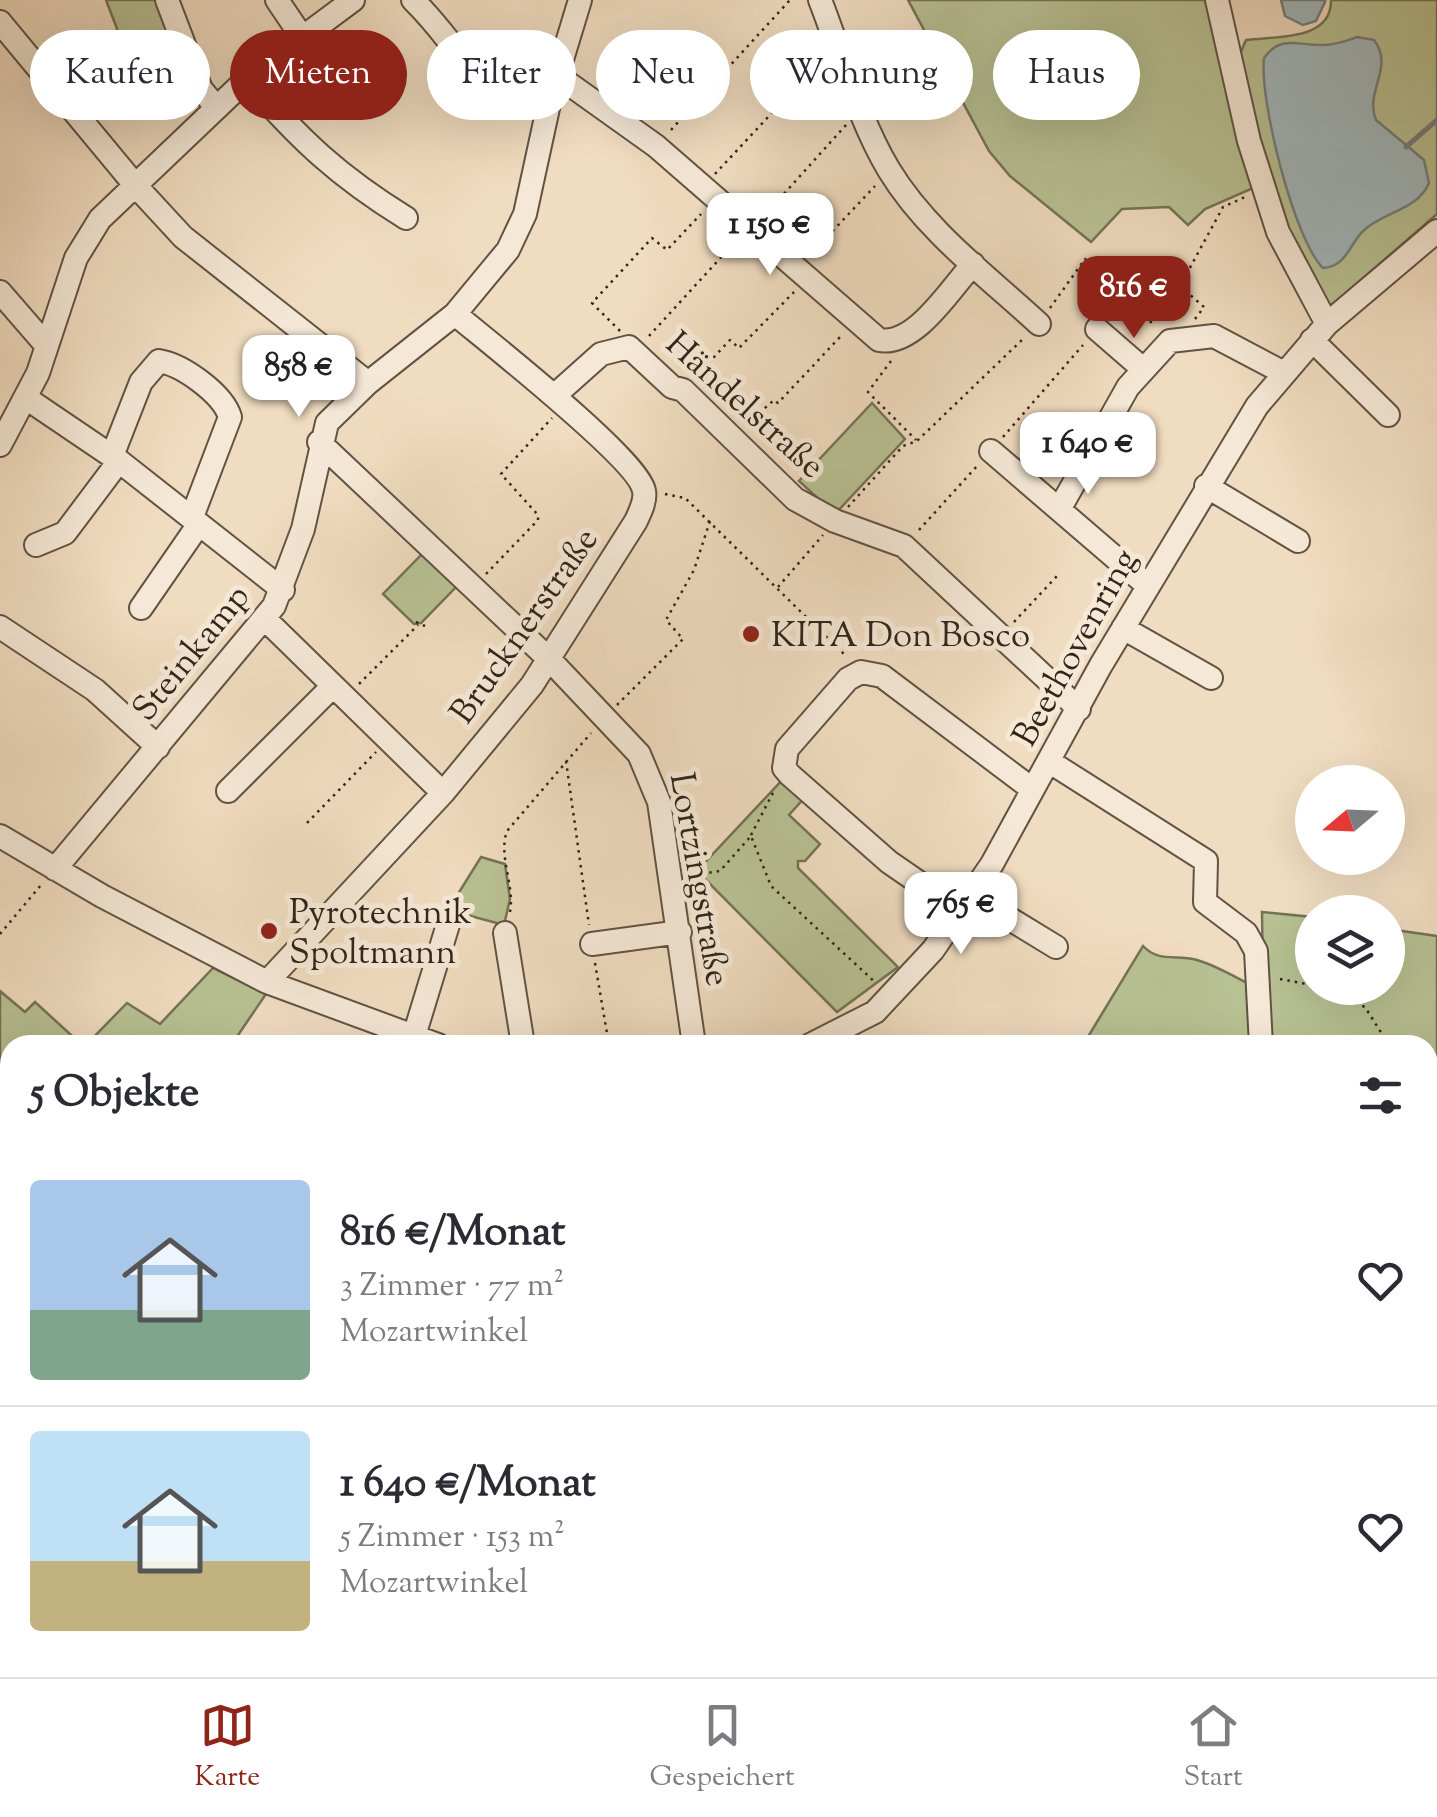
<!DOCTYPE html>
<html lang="de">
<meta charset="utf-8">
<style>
:root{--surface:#fff;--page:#f2f2f3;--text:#2b2b33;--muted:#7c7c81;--line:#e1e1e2;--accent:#8f2418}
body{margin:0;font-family:"Sorts Mill Goudy",serif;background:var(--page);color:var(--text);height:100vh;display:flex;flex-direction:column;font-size:38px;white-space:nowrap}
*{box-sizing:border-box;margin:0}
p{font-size:32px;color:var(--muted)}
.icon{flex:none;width:55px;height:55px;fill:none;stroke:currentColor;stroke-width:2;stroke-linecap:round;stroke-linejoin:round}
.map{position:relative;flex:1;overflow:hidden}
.drawer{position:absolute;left:0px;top:1035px;width:1438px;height:642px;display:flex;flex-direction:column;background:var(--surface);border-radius:30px 30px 0 0;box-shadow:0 10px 40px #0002}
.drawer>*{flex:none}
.hud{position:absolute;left:30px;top:30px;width:1378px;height:90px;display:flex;gap:20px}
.needle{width:65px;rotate:251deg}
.tools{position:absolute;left:1295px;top:765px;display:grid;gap:20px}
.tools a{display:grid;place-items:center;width:110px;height:110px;border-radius:50%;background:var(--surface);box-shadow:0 10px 40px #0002;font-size:50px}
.price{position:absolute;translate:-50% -85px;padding:0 22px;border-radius:20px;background:#fff;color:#222;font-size:32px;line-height:65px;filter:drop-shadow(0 2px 5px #0008)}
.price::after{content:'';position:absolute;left:50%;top:60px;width:30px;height:22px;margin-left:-15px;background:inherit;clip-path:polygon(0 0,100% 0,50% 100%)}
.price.selected{background:var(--accent);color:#fff}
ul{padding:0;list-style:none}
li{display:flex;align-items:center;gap:30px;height:250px;padding:0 30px}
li+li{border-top:2px solid var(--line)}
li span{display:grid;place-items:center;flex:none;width:280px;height:200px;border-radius:10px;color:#555}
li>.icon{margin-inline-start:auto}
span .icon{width:120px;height:120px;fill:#fffc;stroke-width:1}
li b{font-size:42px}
h2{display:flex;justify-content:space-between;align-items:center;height:120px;padding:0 30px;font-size:42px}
.pill{padding:0 35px;border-radius:45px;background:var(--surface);box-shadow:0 10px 40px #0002;font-size:35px;line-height:90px}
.pill.selected{background:var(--accent);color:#fff}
.menu{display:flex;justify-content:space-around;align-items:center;height:140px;border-top:2px solid var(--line);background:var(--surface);font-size:28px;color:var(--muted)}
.menu a{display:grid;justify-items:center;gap:5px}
.menu .selected{color:var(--accent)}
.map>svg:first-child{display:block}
.green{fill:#b8c193;stroke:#747356;stroke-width:2.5}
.water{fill:#a1b8be;stroke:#747d7c;stroke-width:2.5}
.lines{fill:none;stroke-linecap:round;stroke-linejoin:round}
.stream{stroke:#747d7c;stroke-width:5}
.river{stroke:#a1b8be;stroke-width:28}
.minor-casing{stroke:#615344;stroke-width:26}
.path{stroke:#31251a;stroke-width:2.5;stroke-dasharray:2.5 5;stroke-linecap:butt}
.minor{stroke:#f5e8d6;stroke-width:22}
.poi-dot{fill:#8f2418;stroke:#f5e8d6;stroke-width:4}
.labels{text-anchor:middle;stroke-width:10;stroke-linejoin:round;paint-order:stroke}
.street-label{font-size:35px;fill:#31251a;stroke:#f5e8d6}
.poi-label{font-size:35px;fill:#31251a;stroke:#f5e8d6;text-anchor:start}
</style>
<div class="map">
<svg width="1437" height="1677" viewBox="0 0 1437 1677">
<rect width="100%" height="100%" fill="#f0dcc0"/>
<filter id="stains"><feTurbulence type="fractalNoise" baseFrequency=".002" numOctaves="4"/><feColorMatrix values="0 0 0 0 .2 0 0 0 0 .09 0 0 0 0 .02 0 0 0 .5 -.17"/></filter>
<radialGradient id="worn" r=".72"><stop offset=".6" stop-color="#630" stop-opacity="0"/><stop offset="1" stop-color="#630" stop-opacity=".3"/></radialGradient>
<path class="green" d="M106,0H157L185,70L167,84L124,47Z
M908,0H1210L1260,185L1205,209L1188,225L1169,207L1122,209L1091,242L1010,176L989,151Z
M1331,0H1437V214L1332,305L1326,304L1286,237L1237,61L1246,40C1276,36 1332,41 1331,0Z
M872,403L905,439L835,514L799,481Z
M423,553L457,586L421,623L414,624L383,594Z
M785,777L806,796L789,815L820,844L805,861H798V868L898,967L837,1012L697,871Z
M481,857L505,864L510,899L504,925L448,910Z
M1262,912L1312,917V988H1388V929L1437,936V1477L1428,1481V1045H1264Z
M1143,946C1159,963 1176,954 1197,960C1218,966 1238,979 1257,988L1256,1045H1083Z
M213,968L266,994L234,1041L236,1045H86L127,1003L160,1024Z
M0,991L25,1012L35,1002L82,1045H10V1668H27L21,1677L0,1665Z"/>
<path class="water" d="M1281,0H1325V2L1316,21L1303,25L1285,16Z
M1357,37L1374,40C1395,67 1364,92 1376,120L1424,160L1429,183C1417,211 1384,211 1363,231C1349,245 1346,267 1323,268C1294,240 1259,99 1264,58C1281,34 1299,46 1324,45C1336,45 1346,41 1357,37Z
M1437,1136V1192L1428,1217V1153Z"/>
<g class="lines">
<path class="stream" d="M1406,147L1437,120"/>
<path class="river" d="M1428,1279L1437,1296"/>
<defs>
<path id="minor" d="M167,0L201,89L216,107
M277,0L302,37
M413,0C468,54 464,89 550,99
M820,0C842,56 858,118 889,170C926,231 987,276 1039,324
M1217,0L1249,141L1278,232L1327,324
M0,22L135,185L183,237L368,383
M558,76L656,146L879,340C915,347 951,288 973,264
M247,79C300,140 338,176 406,218
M0,292L46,345
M1097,329L1143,369
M1312,340L1388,415
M554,396L601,354L629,347L672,387L683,390L795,499L835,521L904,546L1079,709
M26,398L119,461L283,590
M319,442L550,660L639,754L659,802L694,1045
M0,445L38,373L76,258L100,219L247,79L353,0
M991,451L1148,586
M112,456L141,382L159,361C183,365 223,394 230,417L192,517
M1206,486L1298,541
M1060,508L1128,387L1170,341L1214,336L1284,373
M36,545L65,533L119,461
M141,608L199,524
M265,619L443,793
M0,627L95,690L158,747
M1123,628L1211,678
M1050,762L1206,861L1205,902L1246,933L1256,951L1261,1045
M228,791L332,687
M0,836L102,896L267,982L438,1045
M55,869L274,606L303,529L327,423L368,383L455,314L508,250L525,214L550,99L580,0
M971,895L1056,947
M960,911L889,862L790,775L784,768L787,749L848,679L861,672L882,676L1032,789
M505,933L523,1045
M592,944L680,932
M267,982L443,793L532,685L636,521C640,512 646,501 644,491C639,460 486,340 455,314
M414,1036L450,918
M810,1045L875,1012L933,950L992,864L1101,665L1257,406L1327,324L1437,231"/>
</defs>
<use href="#minor" class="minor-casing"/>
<path class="path" d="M671,130L790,0
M715,174L822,59
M764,216L846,125
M812,253L875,186
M1050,308L1085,259L1155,326
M1195,319L1204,307L1180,286L1223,207L1245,197
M620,331L592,303L652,238L667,250L701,214
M649,336L735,242
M891,361L868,392L916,440
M698,374L730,340L739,348L794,292
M748,423L774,400L778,403L841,336
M1003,437L1083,345
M665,494L685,498L847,657
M848,507L903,446L917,441L1025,337
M919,530L977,466
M486,574L538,520V515L501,474L552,418
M778,587L823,535
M416,622L425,626
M1014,622L1057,576
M359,684L418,625
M617,705L683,639L666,620L694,570L710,521
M566,761L589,925
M307,823L376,752
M751,835L775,789
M687,876L720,871L751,836L771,886L876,983
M510,912C515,885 498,857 507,831L591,733
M0,934L41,885
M595,963L609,1045
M1280,979L1312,985
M1321,988L1365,1007L1389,1045
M1428,1100L1437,1111
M1314,1668L1319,1677"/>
<use href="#minor" class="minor"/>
</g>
<g class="poi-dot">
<circle cx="751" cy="634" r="10"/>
<circle cx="269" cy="931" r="10"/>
</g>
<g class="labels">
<g class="street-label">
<text transform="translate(746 404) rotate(42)" y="12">Händelstraße</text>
<text transform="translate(523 625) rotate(-55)" y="12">Brucknerstraße</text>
<text transform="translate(1074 647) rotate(-61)" y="12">Beethovenring</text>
<text transform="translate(190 652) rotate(-51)" y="12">Steinkamp</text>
<text transform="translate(701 879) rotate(80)" y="12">Lortzingstraße</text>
</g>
<g class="poi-label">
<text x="771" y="646">KITA Don Bosco</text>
<text x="289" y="923">Pyrotechnik<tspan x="289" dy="40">Spoltmann</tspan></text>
</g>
</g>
<rect width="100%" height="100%" filter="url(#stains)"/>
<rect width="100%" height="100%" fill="url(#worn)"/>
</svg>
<div class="tools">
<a><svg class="needle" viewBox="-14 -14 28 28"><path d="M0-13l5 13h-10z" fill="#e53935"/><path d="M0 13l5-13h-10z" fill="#7c7c81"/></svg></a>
<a><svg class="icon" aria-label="layers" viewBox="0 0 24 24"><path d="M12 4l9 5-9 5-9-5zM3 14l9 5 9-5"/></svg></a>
</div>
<b class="price" style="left:770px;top:278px">1 150 €</b>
<b class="price selected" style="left:1134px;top:341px">816 €</b>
<b class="price" style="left:299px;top:420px">858 €</b>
<b class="price" style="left:1088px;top:497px">1 640 €</b>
<b class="price" style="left:961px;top:957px">765 €</b>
<div class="hud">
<a class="pill">Kaufen</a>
<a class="pill selected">Mieten</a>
<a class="pill">Filter</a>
<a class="pill">Neu</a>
<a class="pill">Wohnung</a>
<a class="pill">Haus</a>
</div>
<section class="drawer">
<h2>5 Objekte<svg class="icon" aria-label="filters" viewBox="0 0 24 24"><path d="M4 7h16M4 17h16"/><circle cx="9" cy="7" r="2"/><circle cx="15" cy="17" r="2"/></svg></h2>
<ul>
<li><span style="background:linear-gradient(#a9c7e8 65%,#7fa58c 0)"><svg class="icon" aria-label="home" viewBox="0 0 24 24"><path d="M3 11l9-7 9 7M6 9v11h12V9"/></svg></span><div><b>816 €/Monat</b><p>3 Zimmer · 77 m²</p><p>Mozartwinkel</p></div><svg class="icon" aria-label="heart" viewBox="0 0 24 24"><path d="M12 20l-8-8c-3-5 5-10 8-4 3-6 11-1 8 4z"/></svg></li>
<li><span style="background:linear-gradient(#bfe0f5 65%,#c2b280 0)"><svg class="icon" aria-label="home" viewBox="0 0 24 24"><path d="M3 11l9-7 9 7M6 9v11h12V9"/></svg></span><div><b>1 640 €/Monat</b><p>5 Zimmer · 153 m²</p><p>Mozartwinkel</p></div><svg class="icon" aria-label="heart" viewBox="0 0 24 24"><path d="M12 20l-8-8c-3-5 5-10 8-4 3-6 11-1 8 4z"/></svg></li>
</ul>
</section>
</div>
<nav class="menu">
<a class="selected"><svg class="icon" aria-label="map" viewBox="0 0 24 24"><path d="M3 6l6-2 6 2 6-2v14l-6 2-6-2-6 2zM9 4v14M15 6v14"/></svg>Karte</a>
<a><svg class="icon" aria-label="saved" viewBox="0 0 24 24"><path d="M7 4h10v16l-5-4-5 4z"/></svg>Gespeichert</a>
<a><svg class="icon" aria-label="home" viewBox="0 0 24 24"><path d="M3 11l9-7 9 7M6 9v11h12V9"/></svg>Start</a>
</nav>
